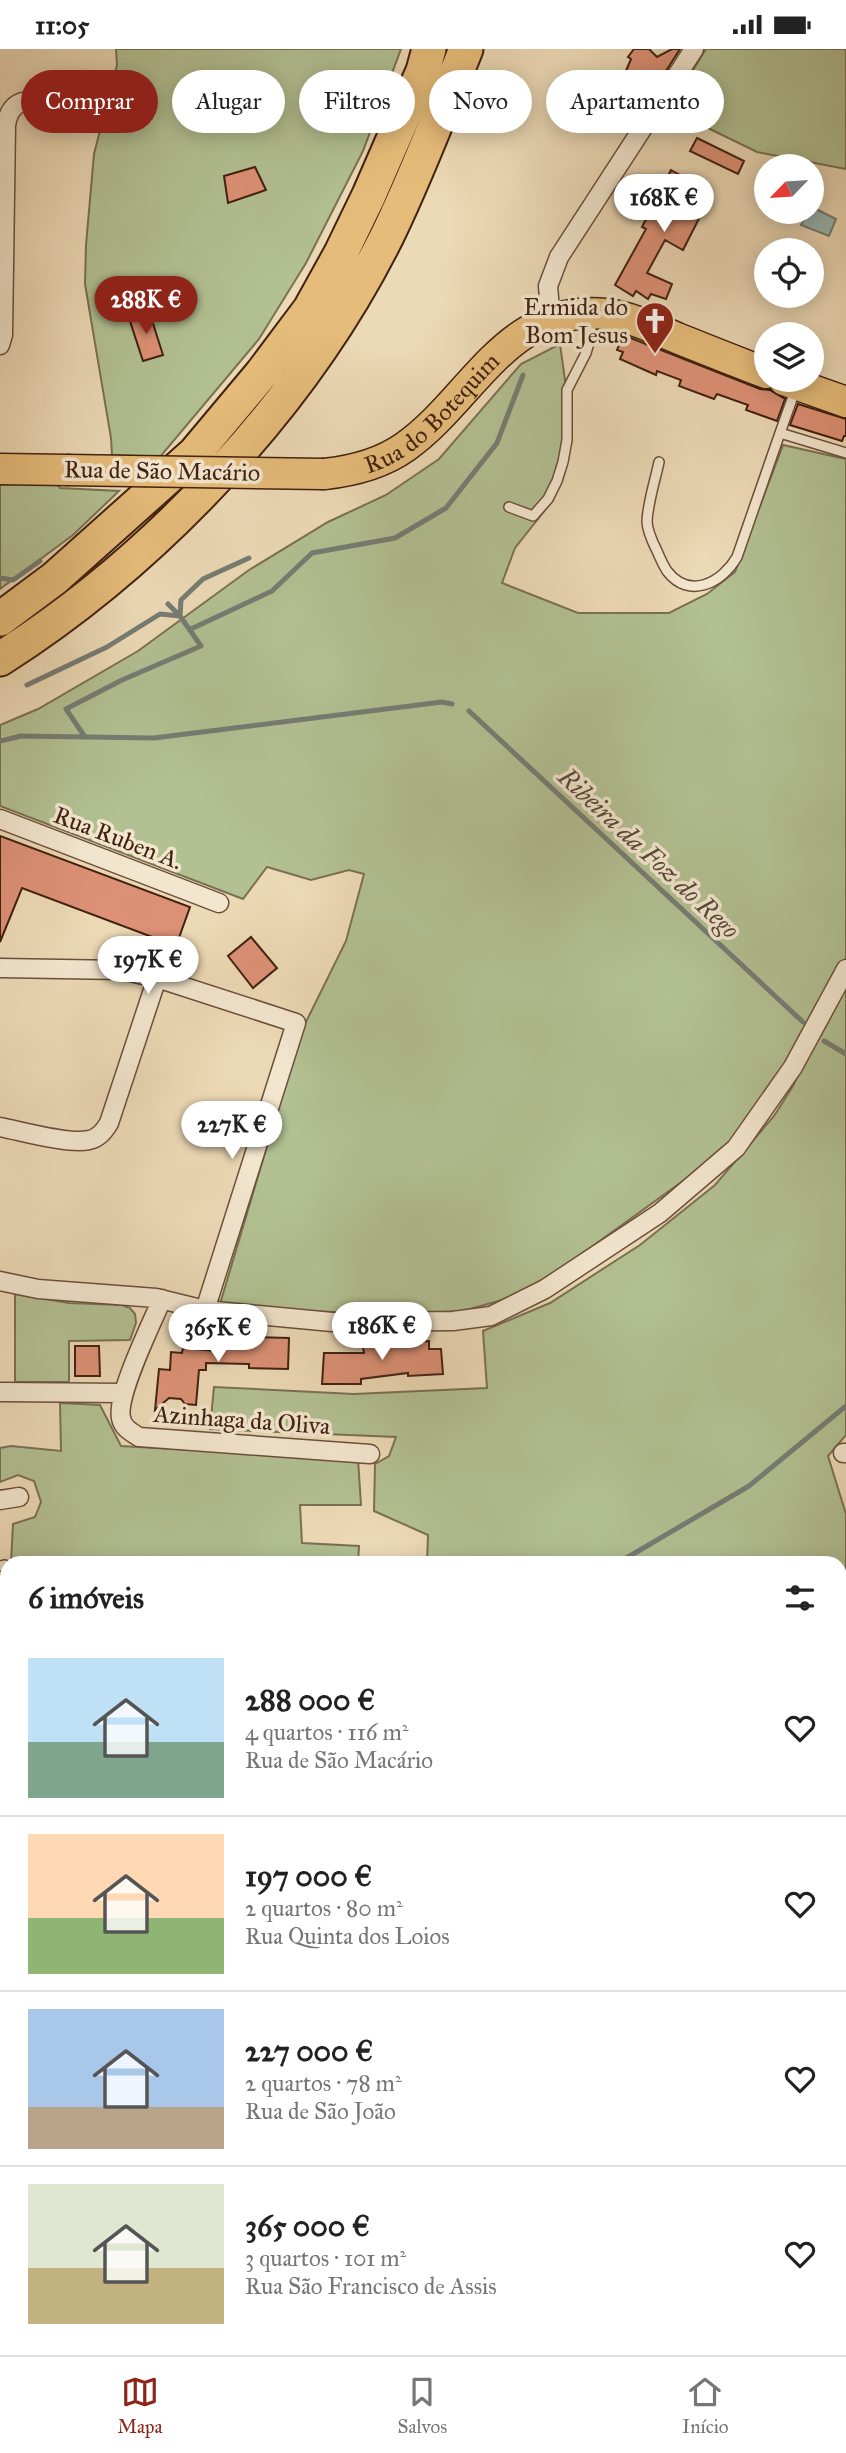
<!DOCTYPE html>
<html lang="pt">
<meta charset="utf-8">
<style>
:root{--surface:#fff;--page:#f6f6f6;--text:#222;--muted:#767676;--line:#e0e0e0;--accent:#8f2418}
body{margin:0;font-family:"IM FELL Great Primer",serif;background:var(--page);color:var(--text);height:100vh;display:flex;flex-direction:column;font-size:26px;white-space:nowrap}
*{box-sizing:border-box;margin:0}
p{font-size:23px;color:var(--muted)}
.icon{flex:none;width:38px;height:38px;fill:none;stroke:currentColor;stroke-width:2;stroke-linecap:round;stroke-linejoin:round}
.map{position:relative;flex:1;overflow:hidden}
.details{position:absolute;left:0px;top:1507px;width:847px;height:800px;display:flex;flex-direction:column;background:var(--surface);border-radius:21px 21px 0 0;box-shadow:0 4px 18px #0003}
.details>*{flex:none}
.guide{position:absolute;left:21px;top:21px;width:805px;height:63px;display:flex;gap:14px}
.needle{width:46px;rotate:245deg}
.fabs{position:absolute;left:754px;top:105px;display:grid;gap:14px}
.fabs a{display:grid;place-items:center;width:70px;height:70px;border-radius:50%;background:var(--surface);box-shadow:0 4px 18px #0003;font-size:35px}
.price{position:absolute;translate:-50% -60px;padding:0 16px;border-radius:24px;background:#fff;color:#222;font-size:23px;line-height:46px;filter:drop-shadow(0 2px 4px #0008)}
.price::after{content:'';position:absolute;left:50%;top:42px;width:21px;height:16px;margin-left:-10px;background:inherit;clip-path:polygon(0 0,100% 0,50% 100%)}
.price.active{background:var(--accent);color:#fff}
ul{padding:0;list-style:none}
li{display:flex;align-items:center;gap:21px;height:175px;padding:0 28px}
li+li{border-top:2px solid var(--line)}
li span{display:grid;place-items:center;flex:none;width:196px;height:140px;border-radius:0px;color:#555}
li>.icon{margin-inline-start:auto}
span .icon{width:84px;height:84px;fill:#fffc;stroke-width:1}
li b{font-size:30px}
h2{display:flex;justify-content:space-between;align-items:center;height:84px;padding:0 28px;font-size:30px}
.pill{padding:0 24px;border-radius:32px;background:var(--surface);box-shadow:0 4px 18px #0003;font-size:24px;line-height:63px}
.pill.active{background:var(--accent);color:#fff}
.status{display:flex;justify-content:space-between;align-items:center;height:49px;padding:0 35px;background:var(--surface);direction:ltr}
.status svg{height:19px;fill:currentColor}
.tab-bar{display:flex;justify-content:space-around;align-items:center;height:98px;border-top:2px solid var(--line);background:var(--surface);font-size:19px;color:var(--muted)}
.tab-bar a{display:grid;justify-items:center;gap:4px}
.tab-bar .active{color:var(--accent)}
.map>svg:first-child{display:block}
.green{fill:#b2c092;stroke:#7a7052;stroke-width:2}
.water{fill:#9ab9b4;stroke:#767c73;stroke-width:2}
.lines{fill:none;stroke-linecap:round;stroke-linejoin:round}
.stream{stroke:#767c73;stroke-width:5}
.building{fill:#dd9176;stroke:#412111;stroke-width:2}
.lane-casing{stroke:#6c4f3a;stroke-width:12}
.street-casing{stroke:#6c4f3a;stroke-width:21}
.primary-casing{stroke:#412111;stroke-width:33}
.highway-casing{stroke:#412111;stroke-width:37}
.lane{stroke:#f3e6cf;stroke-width:9}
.street{stroke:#f3e6cf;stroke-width:18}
.primary{stroke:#e6bc7a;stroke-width:30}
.highway{stroke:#e6bc7a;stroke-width:33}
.primary-bridge-casing{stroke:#412111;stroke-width:33;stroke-linecap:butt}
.primary-bridge{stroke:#e6bc7a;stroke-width:30}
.labels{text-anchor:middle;stroke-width:7;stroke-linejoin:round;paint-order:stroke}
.poi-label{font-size:24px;fill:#412111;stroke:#f3e6cf;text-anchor:end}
.street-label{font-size:24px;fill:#412111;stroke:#f3e6cf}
.water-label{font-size:26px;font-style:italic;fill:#57473a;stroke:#f3e6cf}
</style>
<div class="status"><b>11:05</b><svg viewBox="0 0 49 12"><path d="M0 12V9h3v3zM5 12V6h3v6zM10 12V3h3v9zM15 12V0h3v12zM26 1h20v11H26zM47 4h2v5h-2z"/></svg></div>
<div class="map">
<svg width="846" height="2306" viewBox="0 0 846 2306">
<rect width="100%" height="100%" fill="#ecd9b5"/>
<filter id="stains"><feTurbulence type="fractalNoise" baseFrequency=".00286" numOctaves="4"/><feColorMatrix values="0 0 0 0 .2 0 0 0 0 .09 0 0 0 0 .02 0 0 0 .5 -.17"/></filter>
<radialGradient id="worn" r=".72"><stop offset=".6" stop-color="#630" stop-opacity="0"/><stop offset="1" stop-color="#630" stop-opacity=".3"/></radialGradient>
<path class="green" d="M116,0H401L363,102L306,214L259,290L160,408L112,406L111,389L85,235L86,196L94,105L117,16Z
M706,0H846V120L757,103L669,60Z
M560,295L568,353L562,421L553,451L515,499L502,534L578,564H669L707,545L735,523L783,396L846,410V909L791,1006L723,1103L536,1238L502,1251L463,1262L409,1264L332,1263L244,1259L220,1255L301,983L346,892L364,825L349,821L311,831L267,818L243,850L0,757V676L38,660L138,602L249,521L328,473L386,446L439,410L521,315Z
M57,434L60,439L119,442L73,486L0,540V436Z
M846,927V1386L828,1407L846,1465V1549L840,1551V1514H427L428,1486L374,1462L375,1415L389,1407L396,1388L210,1380L214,1338L354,1345L487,1339L483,1282L550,1254L640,1196L715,1136L774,1067L793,1037Z
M15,1245L69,1254L122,1256L130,1259L135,1265L136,1274L130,1291L69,1292V1333H15Z
M60,1354L100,1356L121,1397L358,1410L361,1456H300L302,1494L359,1497L358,1514H11L13,1475L35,1468L41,1453L34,1432L18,1426L0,1433V1399L11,1397L61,1402Z
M7,1523V1685L0,1681V1524Z
M7,1698V1875L0,1876V1704Z
M7,2142V2300H81L86,2306H0V2151L6,2148Z
M340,2300H425H423L424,2306H341Z"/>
<path class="water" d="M812,158L836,170L829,187L801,176L808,163H812Z"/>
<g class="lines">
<path class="stream" d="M0,529L13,531L40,512
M168,555L180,567
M180,567L181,551L203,530L249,509
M191,580L272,542L312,504L395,489L446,459L497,394L523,326
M27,636L107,598L160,565L180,567L201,597L122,631L66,660L85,688
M469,662L803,973
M0,692L21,687L154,689L442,653L452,655
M824,992L846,1005
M606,1514L623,1511L749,1437L846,1357"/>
</g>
<path class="building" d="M634,0H649L657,8L672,0H680L664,25L656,30L639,57L617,43L631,10L628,8Z
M697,89L744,112L738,125L690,102Z
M255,118L266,141L228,154L224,127Z
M671,121L712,144L683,201L665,191L647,224L672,235L666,250L651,245L648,250L636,242L633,247L615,236L646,180L642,178Z
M149,262L163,306L143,312L129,269Z
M623,286L760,340L770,341L785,350L777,372L746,361L748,356L717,345L714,350L679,337L681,331L657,322L656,326L620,310L623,303L617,301Z
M798,355L846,370V387H844L842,392L790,376Z
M0,787L190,858L176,897L22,839L0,893Z
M251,888L277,919L253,939L228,907Z
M216,1287L289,1289L288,1320L249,1319V1315L206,1314V1321H199L196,1356L185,1355L181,1350L169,1349L155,1361L159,1320L170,1321L171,1303L182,1304L183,1299L216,1302Z
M388,1290L389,1295L429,1292V1300H441L443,1325L408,1327V1324L361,1330V1335H322L324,1304H364L362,1293Z
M75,1297H99L100,1327H75Z"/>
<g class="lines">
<defs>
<path id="lane" d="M796,339L780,384L846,404
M659,413C655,432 648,453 647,472C647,482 653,494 657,502C660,509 663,516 667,522C689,551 722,534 737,508L780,384
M509,458L533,467L548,450L557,432L563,413L567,391V341L586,304L591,287V270
M0,1517L5,1516"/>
<path id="street" d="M551,272L548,237L559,208L694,0
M0,296L3,286L6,76C8,65 12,56 23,53L94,54
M0,770L219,854
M0,919L121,921L157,929L296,974L205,1261
M0,1078C21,1082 70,1096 89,1091C99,1089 104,1082 109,1074L157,929
M0,1232L38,1240L156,1249L205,1261L332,1273L453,1272L491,1267L545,1240L660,1164L736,1099L793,1018L846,920
M162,1250C152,1274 116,1346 121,1369C123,1379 131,1383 139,1388L370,1405
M0,1343L124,1344
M843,1404H846
M0,1451L19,1448
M840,1553L846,1552
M840,1639L846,1638
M0,1698L7,1700
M840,2027H846
M840,2223L846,2228
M840,2259L846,2252
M108,2300L114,2306
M331,2300L332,2306
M514,2300L518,2306
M705,2300V2306
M127,2306L134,2300
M246,2306L250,2300
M800,2306L806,2300"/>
<g id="primary">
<path d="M784,331L846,353"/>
<path d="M0,420L67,421"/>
<path id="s1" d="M324,425C353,422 381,415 405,398C473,350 506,255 606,265C631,268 654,279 677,289C707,301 737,313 766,324"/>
</g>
<path id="highway" d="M0,570L55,529L195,404L262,324L310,260L341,204L369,146L423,22L429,0
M0,610C157,510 305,353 388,185C417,125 441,62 466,0"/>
</defs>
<use href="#lane" class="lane-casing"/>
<use href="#street" class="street-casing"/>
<use href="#primary" class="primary-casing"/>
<use href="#highway" class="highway-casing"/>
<use href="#lane" class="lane"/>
<use href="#street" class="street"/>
<use href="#primary" class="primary"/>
<use href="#highway" class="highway"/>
<defs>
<path id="primary-bridge" d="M67,421L324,425"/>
</defs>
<use href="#primary-bridge" class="primary-bridge-casing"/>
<use href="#primary-bridge" class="primary-bridge"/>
</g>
<defs>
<symbol id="church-pin" viewBox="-11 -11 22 30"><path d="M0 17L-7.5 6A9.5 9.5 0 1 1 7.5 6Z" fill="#8f2418" stroke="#f3e6cf"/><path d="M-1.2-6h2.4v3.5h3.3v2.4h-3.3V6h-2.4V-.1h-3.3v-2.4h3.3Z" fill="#fff"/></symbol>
</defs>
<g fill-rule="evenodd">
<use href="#church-pin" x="633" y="250" width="44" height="60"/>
</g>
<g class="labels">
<g class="poi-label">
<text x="628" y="266">Ermida do<tspan x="628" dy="28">Bom Jesus</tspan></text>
</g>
<g class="street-label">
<text dy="8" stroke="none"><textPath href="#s1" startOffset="128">Rua do Botequim</textPath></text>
<text transform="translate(162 422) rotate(1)" y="8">Rua de São Macário</text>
<text transform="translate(118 789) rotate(21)" y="8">Rua Ruben A.</text>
<text transform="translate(242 1371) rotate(4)" y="8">Azinhaga da Oliva</text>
</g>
<g class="water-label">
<text transform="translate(649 804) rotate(43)" y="9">Ribeira da Foz do Rego</text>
</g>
</g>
<rect width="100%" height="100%" filter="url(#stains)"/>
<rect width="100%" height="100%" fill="url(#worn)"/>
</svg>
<div class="fabs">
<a><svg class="needle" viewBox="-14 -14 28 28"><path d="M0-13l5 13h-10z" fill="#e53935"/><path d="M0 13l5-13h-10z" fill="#767676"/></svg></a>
<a><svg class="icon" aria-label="locate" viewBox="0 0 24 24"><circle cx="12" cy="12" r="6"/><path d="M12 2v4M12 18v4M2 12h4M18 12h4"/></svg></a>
<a><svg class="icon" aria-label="layers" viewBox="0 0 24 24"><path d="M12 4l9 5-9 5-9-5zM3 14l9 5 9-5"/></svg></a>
</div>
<b class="price" style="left:664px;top:185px">168K €</b>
<b class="price active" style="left:146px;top:287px">288K €</b>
<b class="price" style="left:148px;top:947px">197K €</b>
<b class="price" style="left:232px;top:1112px">227K €</b>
<b class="price" style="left:382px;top:1313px">186K €</b>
<b class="price" style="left:218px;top:1315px">365K €</b>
<div class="guide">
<a class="pill active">Comprar</a>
<a class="pill">Alugar</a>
<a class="pill">Filtros</a>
<a class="pill">Novo</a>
<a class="pill">Apartamento</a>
</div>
<section class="details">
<h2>6 imóveis<svg class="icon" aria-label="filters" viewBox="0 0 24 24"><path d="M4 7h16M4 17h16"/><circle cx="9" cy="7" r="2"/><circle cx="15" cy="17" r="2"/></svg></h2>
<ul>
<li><span style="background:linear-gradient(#bfe0f5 60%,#7fa58c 0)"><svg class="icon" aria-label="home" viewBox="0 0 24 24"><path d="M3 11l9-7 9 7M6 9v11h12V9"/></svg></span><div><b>288 000 €</b><p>4 quartos · 116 m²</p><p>Rua de São Macário</p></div><svg class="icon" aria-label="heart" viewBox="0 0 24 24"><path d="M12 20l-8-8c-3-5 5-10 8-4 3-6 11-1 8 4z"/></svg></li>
<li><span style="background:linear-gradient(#ffd9b3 60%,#8fb573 0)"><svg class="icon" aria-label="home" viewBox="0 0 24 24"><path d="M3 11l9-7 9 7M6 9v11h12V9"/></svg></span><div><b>197 000 €</b><p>2 quartos · 80 m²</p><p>Rua Quinta dos Loios</p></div><svg class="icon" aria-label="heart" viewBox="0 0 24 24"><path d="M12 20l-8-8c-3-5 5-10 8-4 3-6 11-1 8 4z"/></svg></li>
<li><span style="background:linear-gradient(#a9c7e8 70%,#b9a48a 0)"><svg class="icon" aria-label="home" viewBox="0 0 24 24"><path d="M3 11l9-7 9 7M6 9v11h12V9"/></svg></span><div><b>227 000 €</b><p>2 quartos · 78 m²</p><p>Rua de São João</p></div><svg class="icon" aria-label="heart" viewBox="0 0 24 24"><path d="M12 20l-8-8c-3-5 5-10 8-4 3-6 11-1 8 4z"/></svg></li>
<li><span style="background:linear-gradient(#dfe7d0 60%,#c2b280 0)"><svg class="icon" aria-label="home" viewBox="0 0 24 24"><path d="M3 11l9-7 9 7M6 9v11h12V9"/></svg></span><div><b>365 000 €</b><p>3 quartos · 101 m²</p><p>Rua São Francisco de Assis</p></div><svg class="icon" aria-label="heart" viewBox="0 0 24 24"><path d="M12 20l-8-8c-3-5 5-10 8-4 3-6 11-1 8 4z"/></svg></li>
</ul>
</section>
</div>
<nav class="tab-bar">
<a class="active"><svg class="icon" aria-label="map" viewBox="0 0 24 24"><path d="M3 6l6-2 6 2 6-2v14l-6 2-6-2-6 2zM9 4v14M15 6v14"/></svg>Mapa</a>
<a><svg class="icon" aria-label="saved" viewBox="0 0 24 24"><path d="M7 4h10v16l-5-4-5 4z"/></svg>Salvos</a>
<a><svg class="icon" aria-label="home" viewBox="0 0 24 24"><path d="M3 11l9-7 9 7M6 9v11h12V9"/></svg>Início</a>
</nav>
